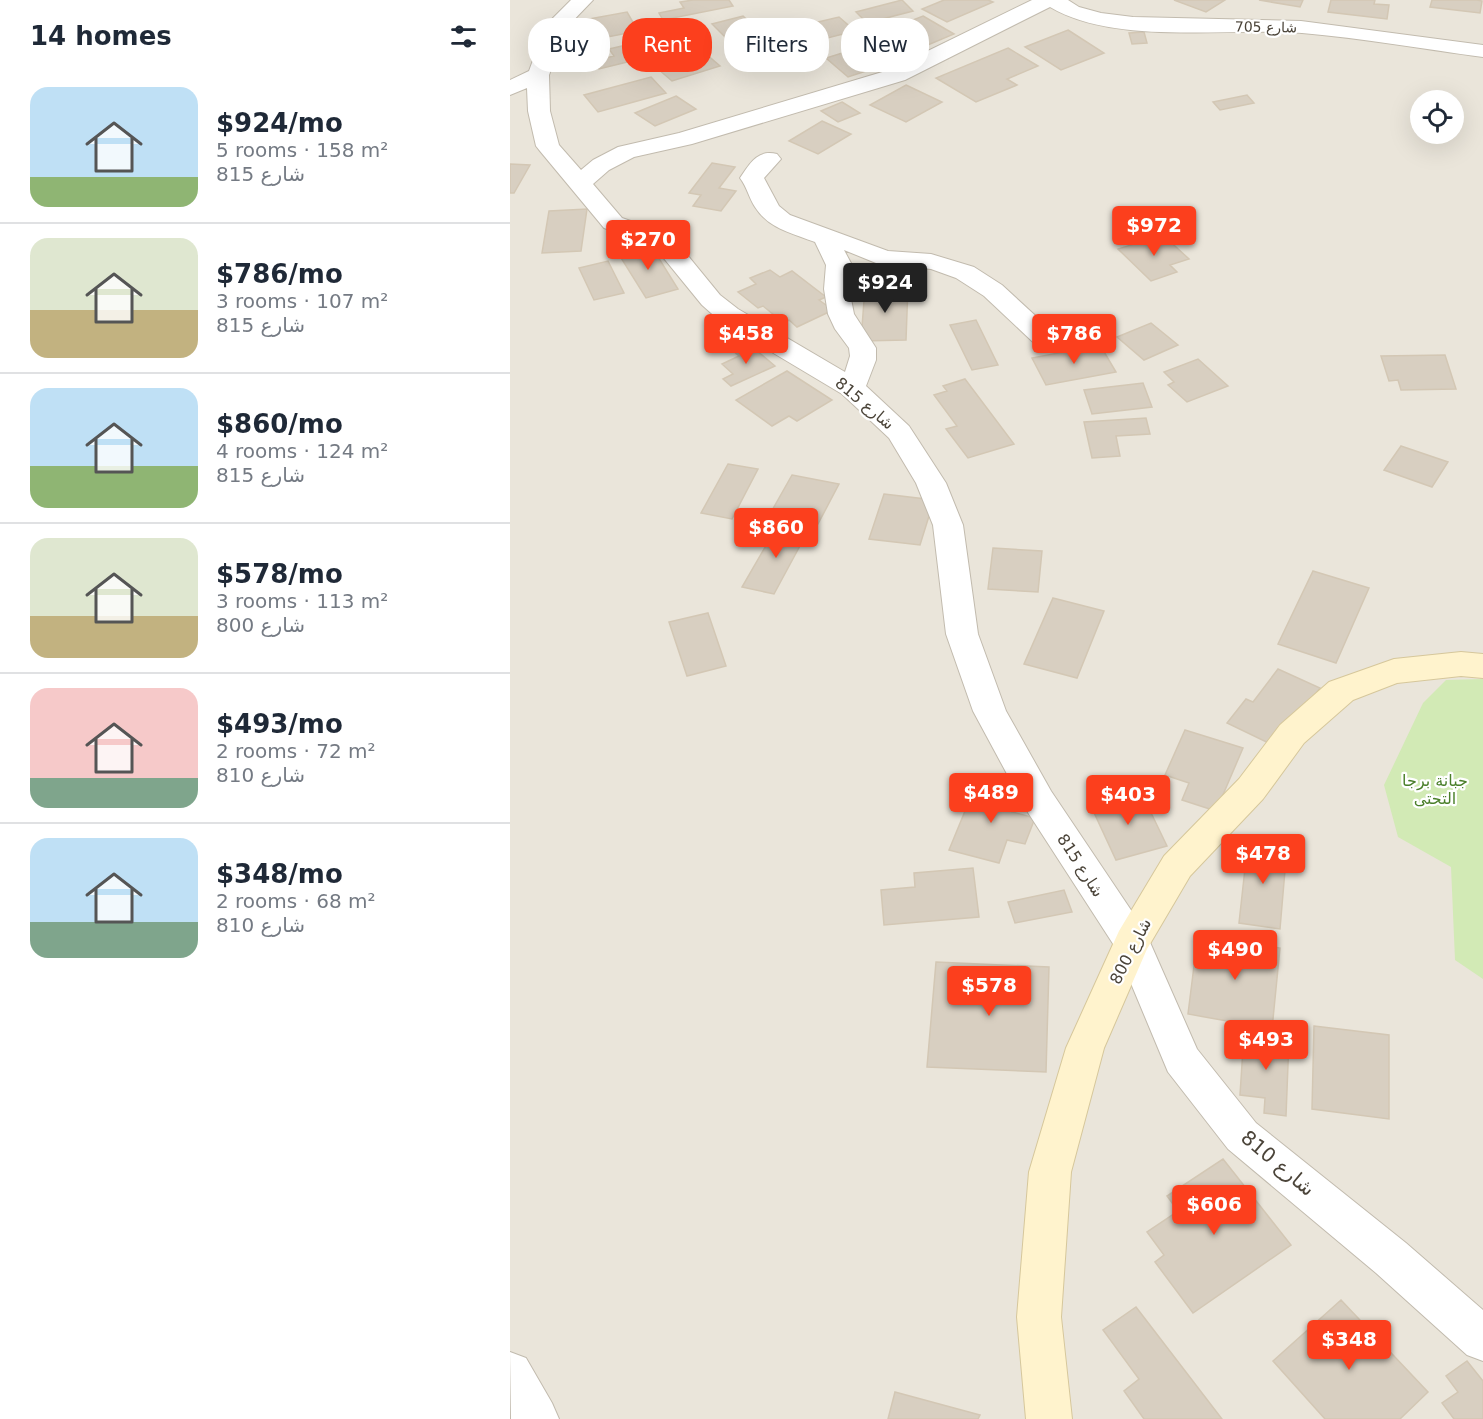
<!DOCTYPE html>
<meta charset="utf-8">
<style>
:root{--surface:#fff;--page:#f2f2f3;--text:#1f2937;--muted:#747a83;--line:#e0e1e3;--accent:#fc3f1d}
body{margin:0;font-family:"DejaVu Sans","Noto Naskh Arabic",sans-serif;background:var(--page);color:var(--text);height:100vh;display:flex;flex-direction:column;font-size:22px;white-space:nowrap}
*{box-sizing:border-box;margin:0}
p{font-size:20px;color:var(--muted)}
.icon{flex:none;width:33px;height:33px;fill:none;stroke:currentColor;stroke-width:2;stroke-linecap:round;stroke-linejoin:round}
.map{position:relative;flex:1;overflow:hidden}
.drawer{display:flex;flex-direction:column;background:var(--surface);width:510px}
.drawer>*{flex:none}
.hud{position:absolute;left:18px;top:18px;width:570px;height:54px;display:flex;gap:12px}
.tools{position:absolute;left:900px;top:90px;display:grid;gap:12px}
.tools a{display:grid;place-items:center;width:54px;height:54px;border-radius:50%;background:var(--surface);box-shadow:0 6px 24px #0002;font-size:30px}
.price{position:absolute;translate:-50% -51px;padding:0 14px;border-radius:6px;background:var(--accent);color:#fff;font-size:20px;line-height:39px;filter:drop-shadow(0 2px 3px #0008)}
.price::after{content:'';position:absolute;left:50%;top:36px;width:18px;height:14px;margin-left:-9px;background:inherit;clip-path:polygon(0 0,100% 0,50% 100%)}
.price.on{background:#222;color:#fff}
ul{padding:0;list-style:none}
li{display:flex;align-items:center;gap:18px;height:150px;padding:0 30px}
li+li{border-top:2px solid var(--line)}
li span{display:grid;place-items:center;flex:none;width:168px;height:120px;border-radius:18px;color:#555}
li>.icon{margin-inline-start:auto}
span .icon{width:72px;height:72px;fill:#fffc;stroke-width:1}
li b{font-size:26px}
h2{display:flex;justify-content:space-between;align-items:center;height:72px;padding:0 30px;font-size:26px}
.pill{padding:0 21px;border-radius:24px;background:var(--surface);box-shadow:0 6px 24px #0002;font-size:21px;line-height:54px}
.pill.on{background:var(--accent);color:#fff}
main{display:flex;flex:1;min-height:0}
.map>svg:first-child{display:block}
.residential{fill:#eae5da;fill-rule:evenodd}
.green{fill:#d2eab5}
.building{fill:#d8cfc1;stroke:#d3c7b4;stroke-width:1.5}
.lines{fill:none;stroke-linecap:round;stroke-linejoin:round}
.street-casing{stroke:#c2bbae;stroke-width:2}
.secondary-casing{stroke:#d6c79b;stroke-width:2}
.street{fill:#fff;fill-rule:evenodd}
.secondary{fill:#fff3cd;fill-rule:evenodd}
.labels{text-anchor:middle;stroke-width:4.5;stroke-linejoin:round;paint-order:stroke}
.far-street-label{font-size:14px;fill:#4b4439;stroke:#fff}
.street-label{font-size:16px;fill:#4b4439;stroke:#fff}
.park-label{font-size:16px;fill:#4a7f2a;stroke:#fff}
.near-street-label{font-size:20px;fill:#4b4439;stroke:#fff}
</style>
<main>
<section class="drawer">
<h2>14 homes<svg class="icon" aria-label="filters" viewBox="0 0 24 24"><path d="M4 7h16M4 17h16"/><circle cx="9" cy="7" r="2"/><circle cx="15" cy="17" r="2"/></svg></h2>
<ul>
<li><span style="background:linear-gradient(#bfe0f5 75%,#8fb573 0)"><svg class="icon" aria-label="home" viewBox="0 0 24 24"><path d="M3 11l9-7 9 7M6 9v11h12V9"/></svg></span><div><b>$924/mo</b><p>5 rooms · 158 m²</p><p>شارع 815</p></div></li>
<li><span style="background:linear-gradient(#dfe7d0 60%,#c2b280 0)"><svg class="icon" aria-label="home" viewBox="0 0 24 24"><path d="M3 11l9-7 9 7M6 9v11h12V9"/></svg></span><div><b>$786/mo</b><p>3 rooms · 107 m²</p><p>شارع 815</p></div></li>
<li><span style="background:linear-gradient(#bfe0f5 65%,#8fb573 0)"><svg class="icon" aria-label="home" viewBox="0 0 24 24"><path d="M3 11l9-7 9 7M6 9v11h12V9"/></svg></span><div><b>$860/mo</b><p>4 rooms · 124 m²</p><p>شارع 815</p></div></li>
<li><span style="background:linear-gradient(#dfe7d0 65%,#c2b280 0)"><svg class="icon" aria-label="home" viewBox="0 0 24 24"><path d="M3 11l9-7 9 7M6 9v11h12V9"/></svg></span><div><b>$578/mo</b><p>3 rooms · 113 m²</p><p>شارع 800</p></div></li>
<li><span style="background:linear-gradient(#f6c9c9 75%,#7fa58c 0)"><svg class="icon" aria-label="home" viewBox="0 0 24 24"><path d="M3 11l9-7 9 7M6 9v11h12V9"/></svg></span><div><b>$493/mo</b><p>2 rooms · 72 m²</p><p>شارع 810</p></div></li>
<li><span style="background:linear-gradient(#bfe0f5 70%,#7fa58c 0)"><svg class="icon" aria-label="home" viewBox="0 0 24 24"><path d="M3 11l9-7 9 7M6 9v11h12V9"/></svg></span><div><b>$348/mo</b><p>2 rooms · 68 m²</p><p>شارع 810</p></div></li>
</ul>
</section>
<div class="map">
<svg width="973" height="1419" viewBox="0 0 973 1419">
<rect width="100%" height="100%" fill="#f6f3ec"/>
<path class="residential" d="M0,0H973V1419H0ZM910,100H944V134H910Z"/>
<path class="green" d="M973,679V979L945,960L941,867L888,837L874,785L913,703L936,680Z"/>
<path class="building" d="M183,0H219L223,6L153,20L149,13L174,8L170,2Z
M392,0L403,11L357,23L346,12Z
M434,0H478L483,2L437,22L412,9Z
M664,0H715L696,12Z
M749,0H793L790,7Z
M821,0H865L864,4L879,5L877,19L818,12Z
M922,0H967L972,1L970,13L920,7Z
M117,12L128,31L67,43L57,23Z
M233,16L246,28L215,37L202,24Z
M413,16L444,34L392,56L360,37Z
M329,17L345,31L302,42L287,27Z
M558,30L594,53L551,70L515,47Z
M634,32L637,43L622,44L619,33Z
M146,38L158,52L89,69L83,61L104,56L99,49Z
M268,40L281,60L248,66L236,46Z
M361,44L384,62L338,77L316,58Z
M188,47L210,66L162,81L140,62Z
M498,48L528,66L497,79L507,85L466,102L426,78Z
M141,77L156,93L88,112L74,95Z
M396,85L432,102L396,122L360,105Z
M737,95L744,103L710,110L703,102Z
M166,96L186,109L145,126L125,113Z
M332,102L350,113L328,122L311,111Z
M312,121L341,134L308,154L279,141Z
M202,163L225,167L209,188L226,191L211,211L183,206L191,195L179,193Z
M0,164L20,165L4,193H0Z
M77,209L71,251L32,253L39,211Z
M653,235L679,259L660,265L667,272L641,281L608,249Z
M140,244L168,289L136,298L108,253Z
M98,261L114,293L84,300L69,268Z
M260,270L270,277L282,271L316,297L309,300L323,310L287,327L279,320L274,323L253,306L248,308L228,292L246,284L240,278Z
M398,286L396,340L351,341L355,287Z
M466,320L488,365L462,370L440,325Z
M641,323L668,345L634,360L607,337Z
M239,344L265,366L221,386L213,379L223,374L212,364L229,356L223,351Z
M590,345L606,372L536,385L522,358Z
M935,355L946,389L891,390L888,380L879,381L871,356Z
M688,359L718,386L677,402L658,385L664,382L654,372Z
M277,371L322,400L287,421L279,416L262,426L226,400Z
M455,379L504,444L458,458L436,429L447,426L424,395L437,391L433,386Z
M633,383L642,407L582,414L574,390Z
M636,418L640,434L606,436L610,456L582,458L574,422Z
M891,446L938,462L922,487L874,470Z
M218,464L248,469L222,519L191,513Z
M282,475L329,484L308,524L260,514Z
M374,494L424,500L410,545L359,539Z
M269,523L299,529L264,594L232,587Z
M483,548L532,551L528,592L478,589Z
M803,571L859,588L826,663L768,644Z
M543,598L594,611L567,678L514,664Z
M198,613L216,666L177,676L159,622Z
M768,669L810,688L767,747L717,723L736,699L743,702Z
M675,730L733,748L706,811L672,800L679,783L655,775Z
M467,782L509,793L502,812L525,818L515,844L497,840L489,863L439,850Z
M631,792L657,846L606,860L580,804Z
M738,841L777,847L770,929L729,923Z
M463,868L469,917L374,925L371,890L405,887L404,873Z
M554,890L562,912L505,923L498,902Z
M688,934L770,948L762,1029L678,1014Z
M426,962L539,967L536,1072L417,1067Z
M804,1026L879,1035V1119L802,1109Z
M734,1033L779,1039L776,1116L754,1113L755,1098L730,1095Z
M713,1159L781,1245L683,1313L645,1262L654,1255L637,1232L668,1211L657,1196Z
M831,1300L918,1392L890,1419H815L763,1361Z
M626,1307L712,1419H634L614,1391L629,1379L593,1330Z
M957,1361L973,1381V1419H944L932,1403L948,1392L936,1376Z
M385,1392L470,1415L468,1419H378Z"/>
<g class="lines">
<defs>
<path id="street" d="M61,0H83L57,27L39,75L40,111L49,145L71,170L83,160L108,147L169,133L379,70L522,0H558L569,7L591,13L623,17L791,21L973,45V57C913,49 852,38 792,33C717,27 606,46 540,7L395,80L182,144L124,157L99,170L83,184L112,218L161,235L210,295L228,309L335,372L340,356L339,348L325,329L318,314L314,289L316,265L305,242C282,233 259,229 245,207C239,198 237,187 230,178C240,163 248,149 267,154L271,159L254,178L269,206L280,215L378,251L421,254L464,267L492,285L542,331L546,337L542,343L533,345L524,343L474,296L446,278L421,269L366,263L334,250L342,265L339,289L344,314L366,348V360L356,386L399,426L436,483L453,525L468,634L496,711L541,791L635,931L687,1049L746,1123L896,1243L973,1310V1361L957,1355L866,1273L718,1149L658,1072L607,950L517,811L463,711L436,634L423,525L406,483L379,438L332,394L210,321L192,305L143,245L94,228L30,151L26,146L18,111L17,88L0,95V80L19,71L36,25Z
M0,1352L16,1358L42,1403L49,1419H1Z"/>
<path id="secondary" d="M951,652L973,654V678L951,676L887,683L843,700L794,743L753,799L680,876L637,949L594,1048L561,1172L551,1317L562,1419H516L507,1317L519,1172L556,1048L609,931L654,856L729,779L770,725L819,682L884,659Z"/>
</defs>
<use href="#street" class="street-casing"/>
<use href="#secondary" class="secondary-casing"/>
<use href="#street" class="street"/>
<use href="#secondary" class="secondary"/>
</g>
<g class="labels">
<g class="far-street-label">
<text transform="translate(756 27) rotate(1)" y="5">شارع 705</text>
</g>
<g class="street-label">
<text transform="translate(355 403) rotate(40)" y="6">شارع 815</text>
<text transform="translate(571 865) rotate(57)" y="6">شارع 815</text>
<text transform="translate(620 951) rotate(-63)" y="6">شارع 800</text>
</g>
<g class="park-label">
<text x="925" y="786">جبانة برجا<tspan x="925" dy="18">التحتى</tspan></text>
</g>
<g class="near-street-label">
<text transform="translate(768 1163) rotate(40)" y="7">شارع 810</text>
</g>
</g>
</svg>
<div class="tools">
<a><svg class="icon" aria-label="locate" viewBox="0 0 24 24"><circle cx="12" cy="12" r="6"/><path d="M12 2v4M12 18v4M2 12h4M18 12h4"/></svg></a>
</div>
<b class="price" style="left:644px;top:257px">$972</b>
<b class="price" style="left:138px;top:271px">$270</b>
<b class="price on" style="left:375px;top:314px">$924</b>
<b class="price" style="left:236px;top:365px">$458</b>
<b class="price" style="left:564px;top:365px">$786</b>
<b class="price" style="left:266px;top:559px">$860</b>
<b class="price" style="left:481px;top:824px">$489</b>
<b class="price" style="left:618px;top:826px">$403</b>
<b class="price" style="left:753px;top:885px">$478</b>
<b class="price" style="left:725px;top:981px">$490</b>
<b class="price" style="left:479px;top:1017px">$578</b>
<b class="price" style="left:756px;top:1071px">$493</b>
<b class="price" style="left:704px;top:1236px">$606</b>
<b class="price" style="left:839px;top:1371px">$348</b>
<div class="hud">
<a class="pill">Buy</a>
<a class="pill on">Rent</a>
<a class="pill">Filters</a>
<a class="pill">New</a>
</div>
</div>
</main>
